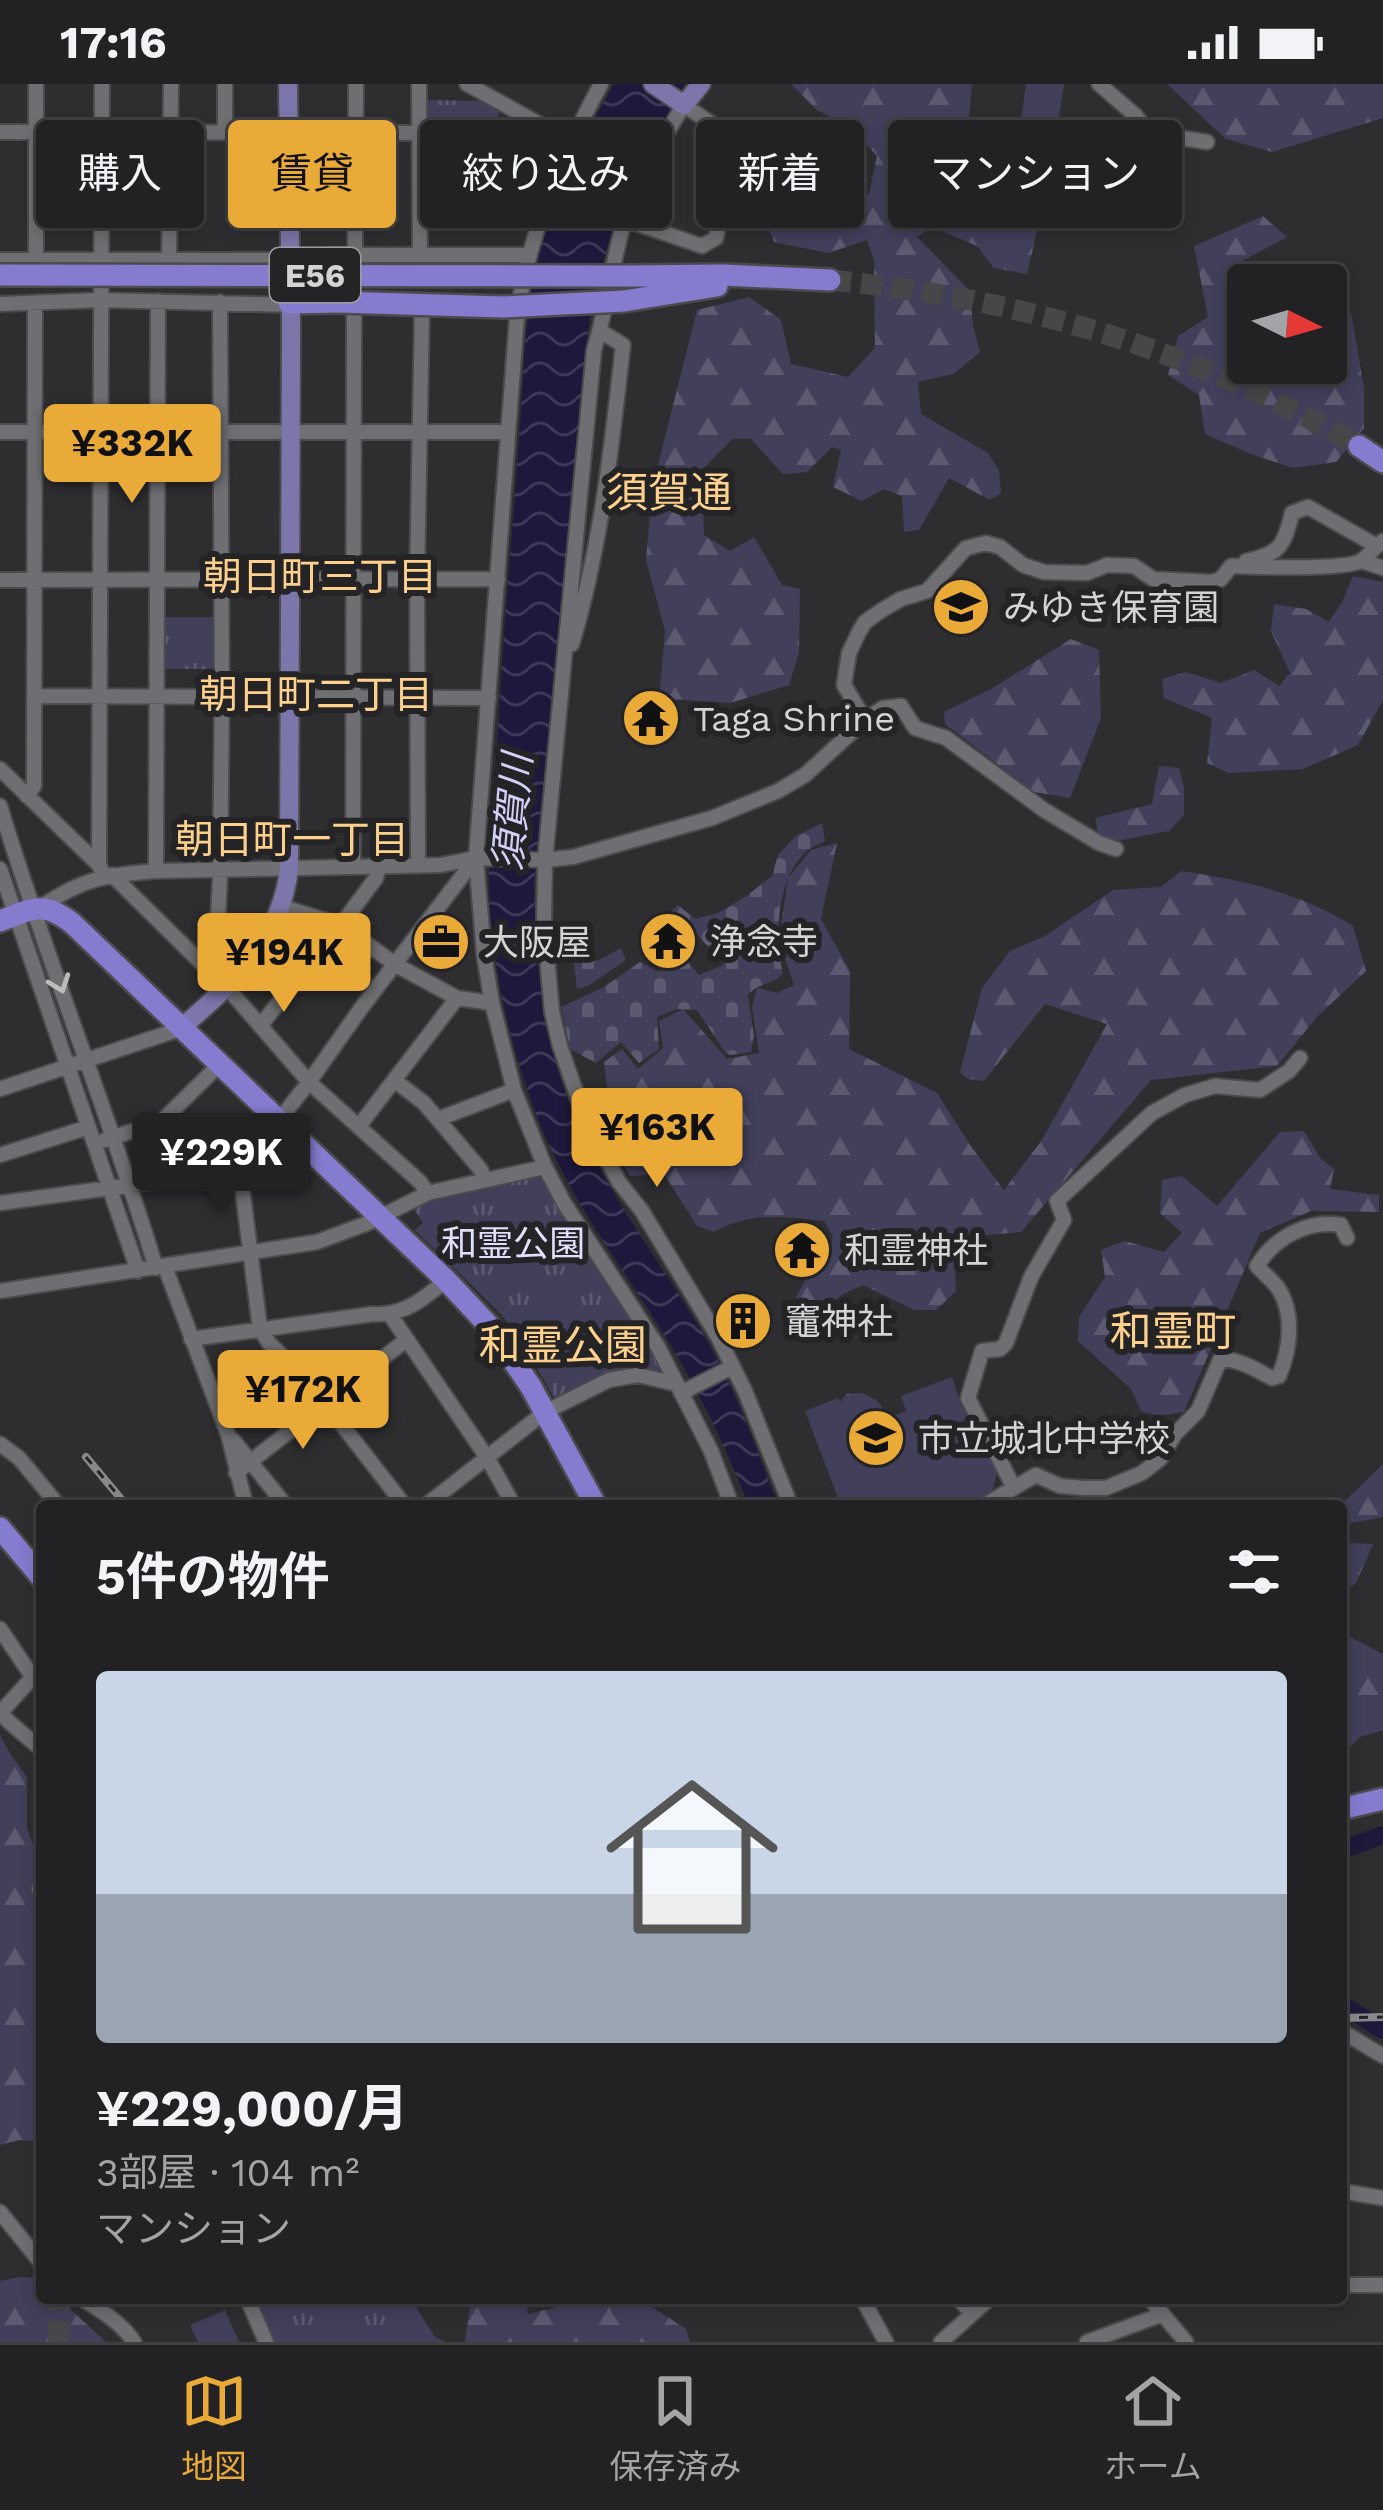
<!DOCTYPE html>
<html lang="ja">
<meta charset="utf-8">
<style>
:root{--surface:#222225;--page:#2e2f32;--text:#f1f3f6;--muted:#a2a4a7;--line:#3f3f42;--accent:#eaaa38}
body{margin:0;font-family:"Work Sans","Noto Sans JP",sans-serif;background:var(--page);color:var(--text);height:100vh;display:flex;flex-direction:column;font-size:45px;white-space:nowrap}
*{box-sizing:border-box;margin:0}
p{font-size:39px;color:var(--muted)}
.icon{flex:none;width:66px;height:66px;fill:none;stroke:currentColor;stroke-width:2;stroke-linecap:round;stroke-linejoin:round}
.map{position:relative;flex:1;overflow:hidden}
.panel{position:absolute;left:36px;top:1416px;width:1311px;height:804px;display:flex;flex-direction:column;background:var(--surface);border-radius:12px;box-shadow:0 6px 18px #0003,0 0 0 3px var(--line)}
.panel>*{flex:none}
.guide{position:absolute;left:36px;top:36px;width:1311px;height:108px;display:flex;gap:24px}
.needle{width:78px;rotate:95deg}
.controls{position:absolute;left:1227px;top:180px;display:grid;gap:24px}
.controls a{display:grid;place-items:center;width:120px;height:120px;border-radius:12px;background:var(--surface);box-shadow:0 6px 18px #0003,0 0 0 3px var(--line);font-size:60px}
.price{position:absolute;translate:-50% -102px;padding:0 27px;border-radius:12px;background:var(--accent);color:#111;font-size:39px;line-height:78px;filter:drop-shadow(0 3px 6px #0008)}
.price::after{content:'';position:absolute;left:50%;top:72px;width:36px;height:27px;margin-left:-18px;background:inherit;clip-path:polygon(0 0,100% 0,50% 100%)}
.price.current{background:#222;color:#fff}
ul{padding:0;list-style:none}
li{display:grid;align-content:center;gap:24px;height:636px;padding:0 60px}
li+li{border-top:3px solid var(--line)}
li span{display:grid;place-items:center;height:372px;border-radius:12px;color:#555}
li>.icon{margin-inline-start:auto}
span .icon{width:216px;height:216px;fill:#fffc;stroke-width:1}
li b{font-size:51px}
h2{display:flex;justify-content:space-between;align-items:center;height:144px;padding:0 60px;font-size:51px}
.pill{padding:0 42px;border-radius:12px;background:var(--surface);box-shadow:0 6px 18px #0003,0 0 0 3px var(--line);font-size:42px;line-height:108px}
.pill.current{background:var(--accent);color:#111}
.status{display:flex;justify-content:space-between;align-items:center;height:84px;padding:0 60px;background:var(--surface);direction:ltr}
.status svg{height:33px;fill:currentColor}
.tab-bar{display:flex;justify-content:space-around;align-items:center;height:168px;border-top:3px solid var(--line);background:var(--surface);font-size:33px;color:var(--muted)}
.tab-bar a{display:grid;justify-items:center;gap:6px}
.tab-bar .current{color:var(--accent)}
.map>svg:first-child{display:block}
.grass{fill:url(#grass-tufts)}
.forest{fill:url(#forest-firs)}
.cemetery{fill:url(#cemetery-stones)}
.pitch{fill:#413f5a}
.water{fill:url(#water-waves)}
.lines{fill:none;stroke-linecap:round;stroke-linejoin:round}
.river{stroke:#1e183c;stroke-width:18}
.highway-tunnel{stroke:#47474a;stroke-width:21;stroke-dasharray:21 10;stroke-linecap:butt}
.minor-casing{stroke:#4b4b4e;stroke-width:18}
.major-casing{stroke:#4b4b4e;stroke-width:22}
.highway-casing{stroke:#4b4b4e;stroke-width:26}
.minor{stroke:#6f6f73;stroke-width:14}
.major{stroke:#7c76aa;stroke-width:18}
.highway{stroke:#857bcf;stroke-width:21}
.rail-casing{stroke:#89898c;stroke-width:8}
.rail{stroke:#242427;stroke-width:3;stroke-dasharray:9;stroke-linecap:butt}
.highway-bridge-casing{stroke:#4b4b4e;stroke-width:26;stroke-linecap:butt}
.highway-bridge{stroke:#857bcf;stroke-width:21}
.oneway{stroke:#bbbbbe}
.labels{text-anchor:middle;stroke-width:12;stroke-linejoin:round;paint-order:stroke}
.shield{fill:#242427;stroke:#9f9fa2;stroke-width:3}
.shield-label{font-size:33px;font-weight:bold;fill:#d4d4d7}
.poi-label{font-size:36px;fill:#d4d4d7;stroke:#242427;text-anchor:start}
.park-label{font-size:36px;fill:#e1e0fc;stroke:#242427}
.neighbourhood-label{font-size:39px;fill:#fdd08b;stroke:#242427}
.water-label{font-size:39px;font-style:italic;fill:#d2d0f9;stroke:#242427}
.quarter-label{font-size:42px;fill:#fdd08b;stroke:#242427}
</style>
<div class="status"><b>17:16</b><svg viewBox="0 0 49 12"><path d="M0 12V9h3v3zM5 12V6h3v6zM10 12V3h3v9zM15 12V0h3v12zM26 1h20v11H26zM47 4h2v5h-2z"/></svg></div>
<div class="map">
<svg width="1383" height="2258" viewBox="0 0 1383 2258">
<defs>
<pattern id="grass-tufts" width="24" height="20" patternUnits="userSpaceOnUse" patternTransform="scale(3)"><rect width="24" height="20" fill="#413f5a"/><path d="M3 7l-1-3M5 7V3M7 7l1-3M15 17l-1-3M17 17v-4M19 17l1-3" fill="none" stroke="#5c5a71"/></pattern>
<pattern id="forest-firs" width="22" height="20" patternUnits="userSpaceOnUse" patternTransform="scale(3)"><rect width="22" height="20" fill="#413f5a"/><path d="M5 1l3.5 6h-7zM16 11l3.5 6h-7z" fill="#5c5a71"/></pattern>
<pattern id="cemetery-stones" width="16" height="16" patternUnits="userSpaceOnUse" patternTransform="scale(3)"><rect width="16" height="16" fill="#413f5a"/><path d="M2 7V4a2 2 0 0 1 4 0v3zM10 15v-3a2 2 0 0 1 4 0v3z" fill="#5c5a71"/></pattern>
<pattern id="water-waves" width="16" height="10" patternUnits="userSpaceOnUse" patternTransform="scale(3)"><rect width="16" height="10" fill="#1e183c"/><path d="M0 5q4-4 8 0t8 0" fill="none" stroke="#3e3957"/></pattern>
</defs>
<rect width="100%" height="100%" fill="#2e2e31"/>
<path class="grass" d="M426,16L486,17L499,24L498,79L476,78V51L441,49L440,41H426Z
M162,533H217L216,585H162Z
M537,1093L545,1096L585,1165L665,1286C651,1289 638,1283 625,1285C602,1289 580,1305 560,1315L554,1314L520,1254L499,1228L415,1146L423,1139L412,1122L422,1117Z
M239,2214H410L435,2253L446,2258H259Z"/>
<path class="forest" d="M791,0H972L965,81L983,102L1018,60L1026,0H1064L1055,58L1061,104L1038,142L1027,190L994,184L977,162L932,143L917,153L970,207L973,242L980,268L953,290L918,298L921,330L988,369L999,387L1001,409L990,416L949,394L919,446L904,448L902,412L884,405L862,417L833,403L841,366L832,363L807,388L783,390L751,355H732L702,386L704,451L730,467L754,453L782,501L800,505L799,568L789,601L730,619L670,615L660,605L665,547L646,476L652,405L697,226L749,213L781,236L791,280L848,293L875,264L874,176L867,156L828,169L774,158L766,139L782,100L831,118L869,110L877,72L849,42L817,26Z
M1167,0H1383V34L1272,68L1226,55Z
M1263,132L1287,153L1238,179L1241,228H1248V279H1326V209L1351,229L1364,304V344L1336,378L1293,384L1251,370L1205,350L1199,311L1168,291L1178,252L1208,233L1194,162Z
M1353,492L1383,498V616L1358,661L1303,685L1229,689L1207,679L1212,634L1164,614L1162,595L1186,588L1221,599L1254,586L1279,602L1290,589L1271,547L1274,520L1306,525L1329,538L1342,518Z
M1071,555L1099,566L1101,634L1070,714L1034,708L945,640L944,628L991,605Z
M1159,682L1179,684L1184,704V731L1169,747L1117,757L1098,749L1095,734L1152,720Z
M837,759L821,835L850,887L849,965L937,1009L970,1061L1004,1106L1042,1056L1107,940L1045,920L984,997L968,995L960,988L982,904L1010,867L1045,852L1113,806L1161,803L1181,787C1243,796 1299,808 1353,842L1366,887L1317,933L1277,982L1151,996L1021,1148L953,1154L956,1207L936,1226H914L863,1201L843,1210L816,1230L807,1229L796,1213L805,1197L827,1182L833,1152L824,1137C786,1132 748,1128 714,1148L697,1142L664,1090L630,1092L614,1064L604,978L622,965L638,985L663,964L659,937L683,925L727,975L759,969L752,923L757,904L777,909L794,901L779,856L788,794L811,766Z
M1304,1047L1320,1074L1334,1085L1330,1105L1379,1111V1128L1311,1127L1260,1149L1184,1328L1158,1332L1141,1327L1131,1305L1078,1257L1079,1233L1105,1193L1101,1166L1125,1157L1164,1168L1182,1149L1160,1129L1162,1096L1182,1092L1217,1122L1280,1048Z
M862,1309C879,1316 886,1322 885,1341L877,1345L840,1333L839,1320L846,1310Z
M1383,1380V1433L1341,1441L1340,1422Z
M1351,1459L1373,1460L1356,1499L1341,1509V1470Z
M1346,1551L1383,1570V1646L1360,1653L1341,1672V1559Z
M0,1651L12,1673L27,1693V1744L42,1785V2058L19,2056L0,2061Z
M19,2193L37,2194L42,2199V2214H58L106,2258H0V2197Z
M471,2214H525L528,2230L574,2219L607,2216L643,2217L686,2245L690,2258H465Z"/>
<path class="cemetery" d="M822,739L825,757C816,762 806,765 800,774C776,804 775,854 783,890C771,901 756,900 748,911L754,952L751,968L730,971L725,968L697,926L677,925L657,933L659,965L639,979L621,958L596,979L570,965L561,923L604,903L640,878L658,888L682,871L699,891L723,881L716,859L708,863L696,849L690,854L670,828L678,821L695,835L718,829L745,813L772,792L778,771L796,752Z
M621,864L626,876L588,902L577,905L574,879L599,876Z"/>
<path class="pitch" d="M952,1293L960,1318L997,1390L992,1407L967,1422H841L805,1327L838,1314L850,1336L876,1338L906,1327L901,1312Z
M225,2226L239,2258H198L190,2241Z"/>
<path class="water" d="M614,0H685C637,82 605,145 589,240L534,800C535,866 541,936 562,999C593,1095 661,1175 710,1262C738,1312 758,1368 778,1422H749C729,1371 706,1322 679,1275C633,1196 574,1125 540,1040C510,965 491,882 489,801C488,744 496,686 499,629C506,504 519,381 525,257C529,226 532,193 540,163C557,105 584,53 614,0Z"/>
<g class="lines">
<path class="river" d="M1341,1766L1383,1751
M1341,1920L1383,1946"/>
<path class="highway-tunnel" d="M830,196C1024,215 1189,264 1359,362
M58,2258L60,2214"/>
<defs>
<path id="minor" d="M36,0V175
M102,0L99,781L104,792
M419,0L420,171
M467,0L570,57
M601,0C560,76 530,146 517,232L476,774L484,871L492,919L514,1006L545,1083L564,1119L658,1263L711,1367L732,1422
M1099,0L1136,32L1148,49L1207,58
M0,48L419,49
M225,48V0
M626,136L702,162L716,154L724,111L716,43L684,21C663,54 640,91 627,129C612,173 608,221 594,266L545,776L544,839L552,928L560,962L585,1034L619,1098L642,1127L718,1253L745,1307L791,1422
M355,170L356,0
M328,171H527
M0,176H295
M169,177L171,0
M0,220L100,216L295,221
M0,348H508
M1246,477C1280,470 1284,462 1292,429L1308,423L1375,461
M1362,477L1383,484
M0,496L498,495
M572,560C601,463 612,360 623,261L600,247
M35,612L489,614
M865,636L883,624L901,622L915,644L946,654L1044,726L1099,759L1116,765
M0,685L99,781
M27,712L34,702L35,219
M0,722C47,878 109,1029 156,1184
M418,781L417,495L422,227
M353,783L354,227
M0,785L138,1187
M156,787L158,217
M112,791L231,908L309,998L420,1098L428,1109
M280,822L341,841L396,881L457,914
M41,823C83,794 106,791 156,787L441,781L476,774L545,776L573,773L712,734L778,707L805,691L865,636L844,601L849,569L859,548L865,538L882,526L901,515L927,507L966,464L986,459L1000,463L1023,481L1044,488L1087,489L1107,481L1134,482L1153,495L1212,498L1221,495L1231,482C1254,483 1345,486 1361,477C1369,472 1375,462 1383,457
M215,893L220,794L222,612L220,218
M260,942L341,841L376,794L379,783
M394,996L424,1019L481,1086L484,1095
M0,1005L180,945
M438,1035L514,1006
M359,1042L457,914L492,919
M105,1056L161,1038L218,982
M0,1071L89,1043
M240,1086L260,1245L269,1259L308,1297L405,1422
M0,1119L240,1086L309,998L362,923L476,774
M165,1183L228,1350L246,1422
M0,1207L317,1158L368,1139L428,1109L545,1083
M391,1232L488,1375L514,1422
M191,1255L373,1230C403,1232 424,1215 446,1196
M681,1309L732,1283
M233,1356L286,1422
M0,1360L19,1374L59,1422
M236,1389L406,1256
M1014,1404L968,1314L982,1267L1000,1265L1006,1259L1031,1193L1064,1136L1057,1117L1152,1029L1185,1011L1215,1002L1260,1006L1289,987L1300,974
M425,1422L545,1328L609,1296L638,1291L676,1300
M983,1422L1036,1391L1060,1402L1084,1404H1106L1142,1389L1160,1375L1175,1350L1198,1327L1220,1276C1238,1274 1256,1286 1272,1294L1279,1292C1290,1266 1295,1230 1278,1204C1272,1196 1263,1189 1257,1182C1275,1153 1307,1136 1341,1141L1347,1154
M0,1545L32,1592
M0,1627L8,1637L42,1666
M1,1628L42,1583
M42,1737V1738
M39,1805L42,1803
M1341,1947L1383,1972
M1341,2107L1383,2114
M0,2128L42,2180
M1341,2201H1383
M81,2214C100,2226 122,2239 134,2258
M247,2214L266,2258
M862,2214L886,2258
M958,2214L972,2230
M1149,2214L1186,2258
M941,2258L990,2214
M1087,2258L1163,2230"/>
<path id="major" d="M653,0L684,21L701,0
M180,945C232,900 281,856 289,785L291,244L288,0"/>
<path id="highway" d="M288,178L336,179
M629,192L724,191L830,196
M624,217L717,202
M289,219L338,218
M1359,362L1383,378
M0,837C32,825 42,816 72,839L446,1196L491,1244L531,1303L596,1422
M0,1444L42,1494
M1341,1725L1383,1715"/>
</defs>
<use href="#minor" class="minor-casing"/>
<use href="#major" class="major-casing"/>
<use href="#highway" class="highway-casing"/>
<use href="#minor" class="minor"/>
<use href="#major" class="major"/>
<use href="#highway" class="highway"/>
<defs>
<path id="rail" d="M86,1373L127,1422
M1341,1934L1383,1933"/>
</defs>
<use href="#rail" class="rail-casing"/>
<use href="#rail" class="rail"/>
<defs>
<path id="highway-bridge" d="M0,191L629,192
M338,218L503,223L624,217"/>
</defs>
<use href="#highway-bridge" class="highway-bridge-casing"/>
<use href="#highway-bridge" class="highway-bridge"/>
</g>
<defs><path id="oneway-chevron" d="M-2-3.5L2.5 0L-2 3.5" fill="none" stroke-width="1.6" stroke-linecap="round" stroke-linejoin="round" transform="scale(3)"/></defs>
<use class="oneway" href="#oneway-chevron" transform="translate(60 900) rotate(70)"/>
<defs>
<symbol id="school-disc" viewBox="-11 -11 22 22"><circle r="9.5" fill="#eaaa38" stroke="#242427"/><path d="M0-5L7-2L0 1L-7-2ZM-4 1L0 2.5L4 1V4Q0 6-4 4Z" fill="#111"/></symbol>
<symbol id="temple-disc" viewBox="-11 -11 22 22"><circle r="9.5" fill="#eaaa38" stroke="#242427"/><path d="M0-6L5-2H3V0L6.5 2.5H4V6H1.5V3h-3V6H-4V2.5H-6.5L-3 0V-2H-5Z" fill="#111"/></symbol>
<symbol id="office-disc" viewBox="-11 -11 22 22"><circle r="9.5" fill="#eaaa38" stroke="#242427"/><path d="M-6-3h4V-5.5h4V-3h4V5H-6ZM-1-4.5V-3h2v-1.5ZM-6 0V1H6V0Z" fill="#111"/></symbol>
<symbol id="building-disc" viewBox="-11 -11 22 22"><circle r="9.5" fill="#eaaa38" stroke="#242427"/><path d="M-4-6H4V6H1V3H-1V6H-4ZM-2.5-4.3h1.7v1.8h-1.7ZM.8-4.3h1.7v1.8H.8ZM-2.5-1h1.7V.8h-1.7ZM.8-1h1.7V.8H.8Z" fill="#111"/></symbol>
</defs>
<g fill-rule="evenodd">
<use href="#school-disc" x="928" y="490" width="66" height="66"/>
<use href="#temple-disc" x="618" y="601" width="66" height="66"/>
<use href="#temple-disc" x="635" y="824" width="66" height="66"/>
<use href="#office-disc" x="408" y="825" width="66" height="66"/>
<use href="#temple-disc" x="769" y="1133" width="66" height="66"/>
<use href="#building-disc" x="710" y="1204" width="66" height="66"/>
<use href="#school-disc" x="843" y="1321" width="66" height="66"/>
</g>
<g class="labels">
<rect class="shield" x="270" y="164" width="90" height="54" rx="9"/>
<g class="shield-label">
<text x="315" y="203">E56</text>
</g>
<g class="poi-label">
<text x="1003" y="536">みゆき保育園</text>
<text x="693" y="647">Taga Shrine</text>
<text x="710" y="870">浄念寺</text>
<text x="483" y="871">大阪屋</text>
<text x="844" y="1179">和霊神社</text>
<text x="785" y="1250">竈神社</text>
<text x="918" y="1367">市立城北中学校</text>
</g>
<g class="park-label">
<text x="513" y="1172">和霊公園</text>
</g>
<g class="neighbourhood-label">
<text x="320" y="506">朝日町三丁目</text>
<text x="316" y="624">朝日町二丁目</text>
<text x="292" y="769">朝日町一丁目</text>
</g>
<g class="water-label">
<text transform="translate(512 728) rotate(-85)" y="14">須賀川</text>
</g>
<g class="quarter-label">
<text x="669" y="423">須賀通</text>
<text x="1173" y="1262">和霊町</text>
<text x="563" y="1276">和霊公園</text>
</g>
</g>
</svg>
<div class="controls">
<a><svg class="needle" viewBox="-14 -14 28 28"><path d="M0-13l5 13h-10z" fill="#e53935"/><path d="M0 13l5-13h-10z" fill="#a2a4a7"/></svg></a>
</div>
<b class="price" style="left:132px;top:422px">¥332K</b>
<b class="price" style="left:284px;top:931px">¥194K</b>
<b class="price" style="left:657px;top:1106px">¥163K</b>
<b class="price current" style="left:221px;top:1131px">¥229K</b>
<b class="price" style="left:303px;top:1368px">¥172K</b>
<div class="guide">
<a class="pill">購入</a>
<a class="pill current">賃貸</a>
<a class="pill">絞り込み</a>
<a class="pill">新着</a>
<a class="pill">マンション</a>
</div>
<section class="panel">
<h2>5件の物件<svg class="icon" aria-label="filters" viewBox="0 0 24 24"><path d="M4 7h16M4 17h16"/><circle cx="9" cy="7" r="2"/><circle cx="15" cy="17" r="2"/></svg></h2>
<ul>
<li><span style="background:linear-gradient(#c9d6e8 60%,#9aa5b1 0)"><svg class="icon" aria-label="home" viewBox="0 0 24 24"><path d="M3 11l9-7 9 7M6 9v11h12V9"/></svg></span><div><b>¥229,000/月</b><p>3部屋 · 104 m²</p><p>マンション</p></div></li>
</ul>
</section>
</div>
<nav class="tab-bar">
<a class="current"><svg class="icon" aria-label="map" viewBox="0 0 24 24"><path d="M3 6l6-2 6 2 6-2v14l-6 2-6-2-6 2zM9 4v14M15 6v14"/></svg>地図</a>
<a><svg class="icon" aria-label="saved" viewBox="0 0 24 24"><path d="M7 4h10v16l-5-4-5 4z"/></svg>保存済み</a>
<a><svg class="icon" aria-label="home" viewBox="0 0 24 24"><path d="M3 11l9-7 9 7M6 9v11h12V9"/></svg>ホーム</a>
</nav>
